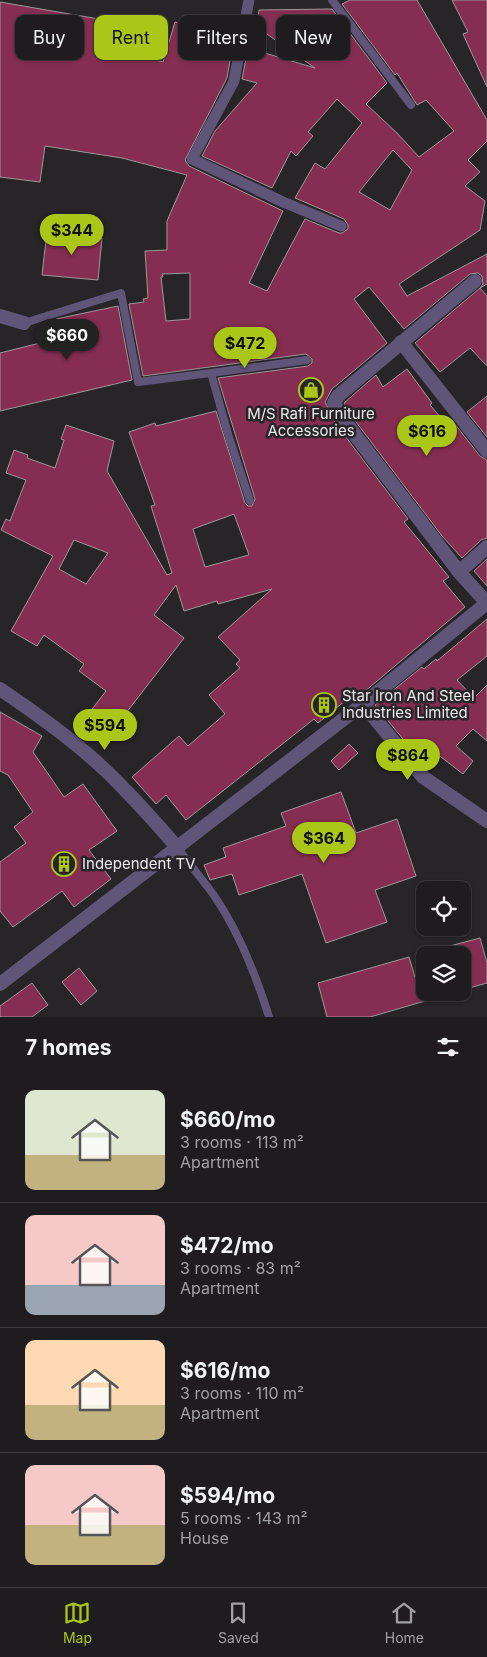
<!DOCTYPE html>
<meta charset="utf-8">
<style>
:root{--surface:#1e1c1e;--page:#2b292b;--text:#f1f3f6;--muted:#a1a1a4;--line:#3c3a3c;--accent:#aac717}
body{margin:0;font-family:Inter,sans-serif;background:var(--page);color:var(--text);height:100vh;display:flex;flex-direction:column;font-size:19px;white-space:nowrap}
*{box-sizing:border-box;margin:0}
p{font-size:16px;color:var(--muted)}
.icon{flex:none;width:28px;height:28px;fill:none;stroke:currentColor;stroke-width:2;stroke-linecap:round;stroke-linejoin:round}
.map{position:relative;height:1017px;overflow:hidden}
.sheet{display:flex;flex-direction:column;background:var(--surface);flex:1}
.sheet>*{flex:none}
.top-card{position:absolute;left:15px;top:15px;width:458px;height:45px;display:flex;gap:10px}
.buttons{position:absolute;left:416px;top:881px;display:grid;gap:10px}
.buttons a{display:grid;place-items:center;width:55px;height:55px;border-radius:10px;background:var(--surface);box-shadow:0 1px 4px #0004,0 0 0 1px var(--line);font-size:25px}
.price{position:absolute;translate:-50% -42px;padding:0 11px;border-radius:18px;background:var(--accent);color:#111;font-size:16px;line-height:32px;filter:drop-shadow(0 1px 2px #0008)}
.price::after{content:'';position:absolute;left:50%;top:30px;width:15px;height:11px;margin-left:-8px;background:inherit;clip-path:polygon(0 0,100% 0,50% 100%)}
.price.current{background:#222;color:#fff}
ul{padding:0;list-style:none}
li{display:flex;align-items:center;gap:15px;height:125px;padding:0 25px}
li+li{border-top:1px solid var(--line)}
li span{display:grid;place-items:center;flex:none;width:140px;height:100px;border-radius:10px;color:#555}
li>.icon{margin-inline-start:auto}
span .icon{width:60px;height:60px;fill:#fffc;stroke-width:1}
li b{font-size:21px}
h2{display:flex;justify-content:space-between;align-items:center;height:60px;padding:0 25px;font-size:21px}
.tag{padding:0 18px;border-radius:10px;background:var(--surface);box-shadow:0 1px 4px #0004,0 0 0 1px var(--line);font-size:18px;line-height:45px}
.tag.current{background:var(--accent);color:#111}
.dock{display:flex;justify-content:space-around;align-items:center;height:70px;border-top:1px solid var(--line);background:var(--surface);font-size:14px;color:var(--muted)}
.dock a{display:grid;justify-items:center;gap:2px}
.dock .current{color:var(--accent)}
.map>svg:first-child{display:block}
.building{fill:#852e52;stroke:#9d9899;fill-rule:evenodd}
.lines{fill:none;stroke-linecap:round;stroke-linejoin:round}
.service{stroke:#5f5578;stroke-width:8}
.pedestrian{stroke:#5f5578;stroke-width:11}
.minor{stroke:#5f5578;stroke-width:14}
.tertiary{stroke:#5f5578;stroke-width:14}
.labels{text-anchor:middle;stroke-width:5;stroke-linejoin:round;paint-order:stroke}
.poi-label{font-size:15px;fill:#edebed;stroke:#282528;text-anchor:start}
</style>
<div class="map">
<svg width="487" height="1017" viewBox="0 0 487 1017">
<rect width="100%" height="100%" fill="#282528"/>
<path class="building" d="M350,0H417L487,120V141L468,160L480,172L465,186L485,201L480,230L399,284L407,296L487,254V284L480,288L483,284L482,276L478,273L470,274L404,329L369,287L354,299L387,343L332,389L325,402L336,424L408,519L404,522L449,577L443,581L465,607L364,692L354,699L351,696L318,723L314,719L186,820L166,795L156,804L132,777L179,736L188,746L225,714L209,695L240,668L236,664L240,660L218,637L272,589L218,604L217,601L184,611L176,585L154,615L184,638L109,735L86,717L106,691L79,671L84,664L44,635L37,646L11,631L53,556L1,530L6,519L10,521L26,480L6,473L14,450L28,455L27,458L55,468L64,440L61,439L66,425L114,441L107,471L167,575L172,573L151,506L155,505L129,432L155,423L156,426L216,411L245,503L248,506H252L255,499L218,378L308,366L312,363V359L306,354L143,376L129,304L144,302L143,299L148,298L145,251L167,250V221L187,175L122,158L45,146L40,182L0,177V2L128,24L123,50L163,62L175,22L197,28L198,23L219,29L216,39L233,44L227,78L185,160L189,166L283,211L249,283L267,291L305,219L339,233H342L348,229V225L344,219L295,198L315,163L325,169L362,123L337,99L308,132L313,136L296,156L291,151L272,188L202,156L215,131L257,83L242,79L248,48L315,68L257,27L259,10L332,9L387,83L366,104L397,133L419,157L454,131L426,100L417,105L397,73L395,75L342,4ZM393,150L412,170L390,210L359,192ZM190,273V319L166,321L161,277H163L162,274ZM234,514L249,555L205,567L193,529ZM74,540L108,553L86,584L59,569Z
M452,0H487V87L463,34L468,32Z
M47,232L102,238L98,280L42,275Z
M480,288L487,296V366L470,348L440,372L415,343Z
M118,306L132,380L0,411V353L60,338L56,319Z
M407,369L432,403L430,405L449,427L454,423L480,456L487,460V538L481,540L462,558L442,536L350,414L344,403L376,375L383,387Z
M487,396V437L467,412Z
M487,559V586L474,571Z
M487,619V656L457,680L474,698L487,685V741L473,729L456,746L473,761L463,774L432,750L427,757L403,739L375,705L422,667L424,669L436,659L437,661Z
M0,712L42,736L33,752L64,797L83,784L117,831L89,850L111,879L74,907L62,891L13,927L0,911V862L26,843L14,827L33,812L8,775L0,771Z
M349,744L358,753L339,770L331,761Z
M341,792L356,833L397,819L416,876L375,890L387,922L326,943L302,874L239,895L232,874L210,880L204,865L226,857L223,848L286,826L281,813Z
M480,938L487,963V983L462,990V955H432L431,951Z
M409,957L415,977L425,975V1001L370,1017H327L318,983Z
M79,968L97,991L81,1005L62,982Z
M32,983L48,1005L32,1017H0V1006Z"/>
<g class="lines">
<path class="service" d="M332,0L411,105
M24,323L121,293L138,382L211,373L228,434L250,501
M211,373L307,360
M178,848C189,864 202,879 213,894C238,930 256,975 269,1017"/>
<path class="pedestrian" d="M249,0L234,81L192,159L283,202L341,226"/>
<path class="minor" d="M475,281L338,396L334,403L343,419L459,572L487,603
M0,316L24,323
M401,342L487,451
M459,572L487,547
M363,704L423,777L487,821"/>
<path class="tertiary" d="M0,689C44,719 89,751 126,791C144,809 161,829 178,848
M0,984L363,704L487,603"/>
</g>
<defs>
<symbol id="shop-ring" viewBox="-11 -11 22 22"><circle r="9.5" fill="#282528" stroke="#aac717" stroke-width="1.5"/><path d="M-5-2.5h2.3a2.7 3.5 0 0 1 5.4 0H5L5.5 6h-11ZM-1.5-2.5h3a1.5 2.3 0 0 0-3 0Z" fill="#aac717"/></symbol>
<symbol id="building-ring" viewBox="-11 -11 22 22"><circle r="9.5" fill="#282528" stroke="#aac717" stroke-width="1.5"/><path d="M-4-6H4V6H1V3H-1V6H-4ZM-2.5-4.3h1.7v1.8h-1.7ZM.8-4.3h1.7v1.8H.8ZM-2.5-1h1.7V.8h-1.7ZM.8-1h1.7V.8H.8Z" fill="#aac717"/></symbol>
</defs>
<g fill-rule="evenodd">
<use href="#shop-ring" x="297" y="376" width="28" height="28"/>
<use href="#building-ring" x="310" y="691" width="28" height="28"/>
<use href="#building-ring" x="50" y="850" width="28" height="28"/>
</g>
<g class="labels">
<g class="poi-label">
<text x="311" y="419" text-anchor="middle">M/S Rafi Furniture<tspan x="311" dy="17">Accessories</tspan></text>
<text x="342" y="701">Star Iron And Steel<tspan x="342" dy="17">Industries Limited</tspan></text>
<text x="82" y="869">Independent TV</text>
</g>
</g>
</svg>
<div class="buttons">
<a><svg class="icon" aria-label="locate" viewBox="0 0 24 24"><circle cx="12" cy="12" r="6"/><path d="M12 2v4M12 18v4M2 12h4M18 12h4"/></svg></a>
<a><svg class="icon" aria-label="layers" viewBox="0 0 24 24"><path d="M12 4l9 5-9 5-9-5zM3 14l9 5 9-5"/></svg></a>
</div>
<b class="price" style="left:72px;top:256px">$344</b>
<b class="price current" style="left:67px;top:361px">$660</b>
<b class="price" style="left:245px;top:369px">$472</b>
<b class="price" style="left:427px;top:457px">$616</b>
<b class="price" style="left:105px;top:751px">$594</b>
<b class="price" style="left:408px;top:781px">$864</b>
<b class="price" style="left:324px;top:864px">$364</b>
<div class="top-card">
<a class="tag">Buy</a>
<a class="tag current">Rent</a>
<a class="tag">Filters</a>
<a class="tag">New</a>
</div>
</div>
<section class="sheet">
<h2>7 homes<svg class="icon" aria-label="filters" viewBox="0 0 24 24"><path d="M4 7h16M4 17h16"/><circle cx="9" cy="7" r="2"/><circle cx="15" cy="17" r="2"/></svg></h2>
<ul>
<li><span style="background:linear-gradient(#dfe7d0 65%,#c2b280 0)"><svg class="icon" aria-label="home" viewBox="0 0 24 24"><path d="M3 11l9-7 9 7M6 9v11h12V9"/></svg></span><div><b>$660/mo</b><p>3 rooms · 113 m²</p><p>Apartment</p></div></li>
<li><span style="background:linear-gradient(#f6c9c9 70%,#9aa5b1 0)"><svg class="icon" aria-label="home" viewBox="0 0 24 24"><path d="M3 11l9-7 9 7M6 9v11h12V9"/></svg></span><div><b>$472/mo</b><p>3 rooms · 83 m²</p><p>Apartment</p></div></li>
<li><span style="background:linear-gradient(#ffd9b3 65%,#c2b280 0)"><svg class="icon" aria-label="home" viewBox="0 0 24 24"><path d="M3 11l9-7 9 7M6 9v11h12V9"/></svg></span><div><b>$616/mo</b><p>3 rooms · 110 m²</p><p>Apartment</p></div></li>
<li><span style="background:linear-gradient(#f6c9c9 60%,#c2b280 0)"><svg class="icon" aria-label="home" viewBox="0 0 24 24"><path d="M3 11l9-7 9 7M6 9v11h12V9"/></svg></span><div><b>$594/mo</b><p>5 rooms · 143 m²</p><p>House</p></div></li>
</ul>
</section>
<nav class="dock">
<a class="current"><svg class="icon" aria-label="map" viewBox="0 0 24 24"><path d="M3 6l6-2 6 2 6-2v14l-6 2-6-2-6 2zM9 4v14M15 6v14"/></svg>Map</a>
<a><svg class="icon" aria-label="saved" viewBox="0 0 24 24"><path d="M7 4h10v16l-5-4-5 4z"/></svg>Saved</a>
<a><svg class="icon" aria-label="home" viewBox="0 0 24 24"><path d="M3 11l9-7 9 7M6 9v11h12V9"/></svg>Home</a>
</nav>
